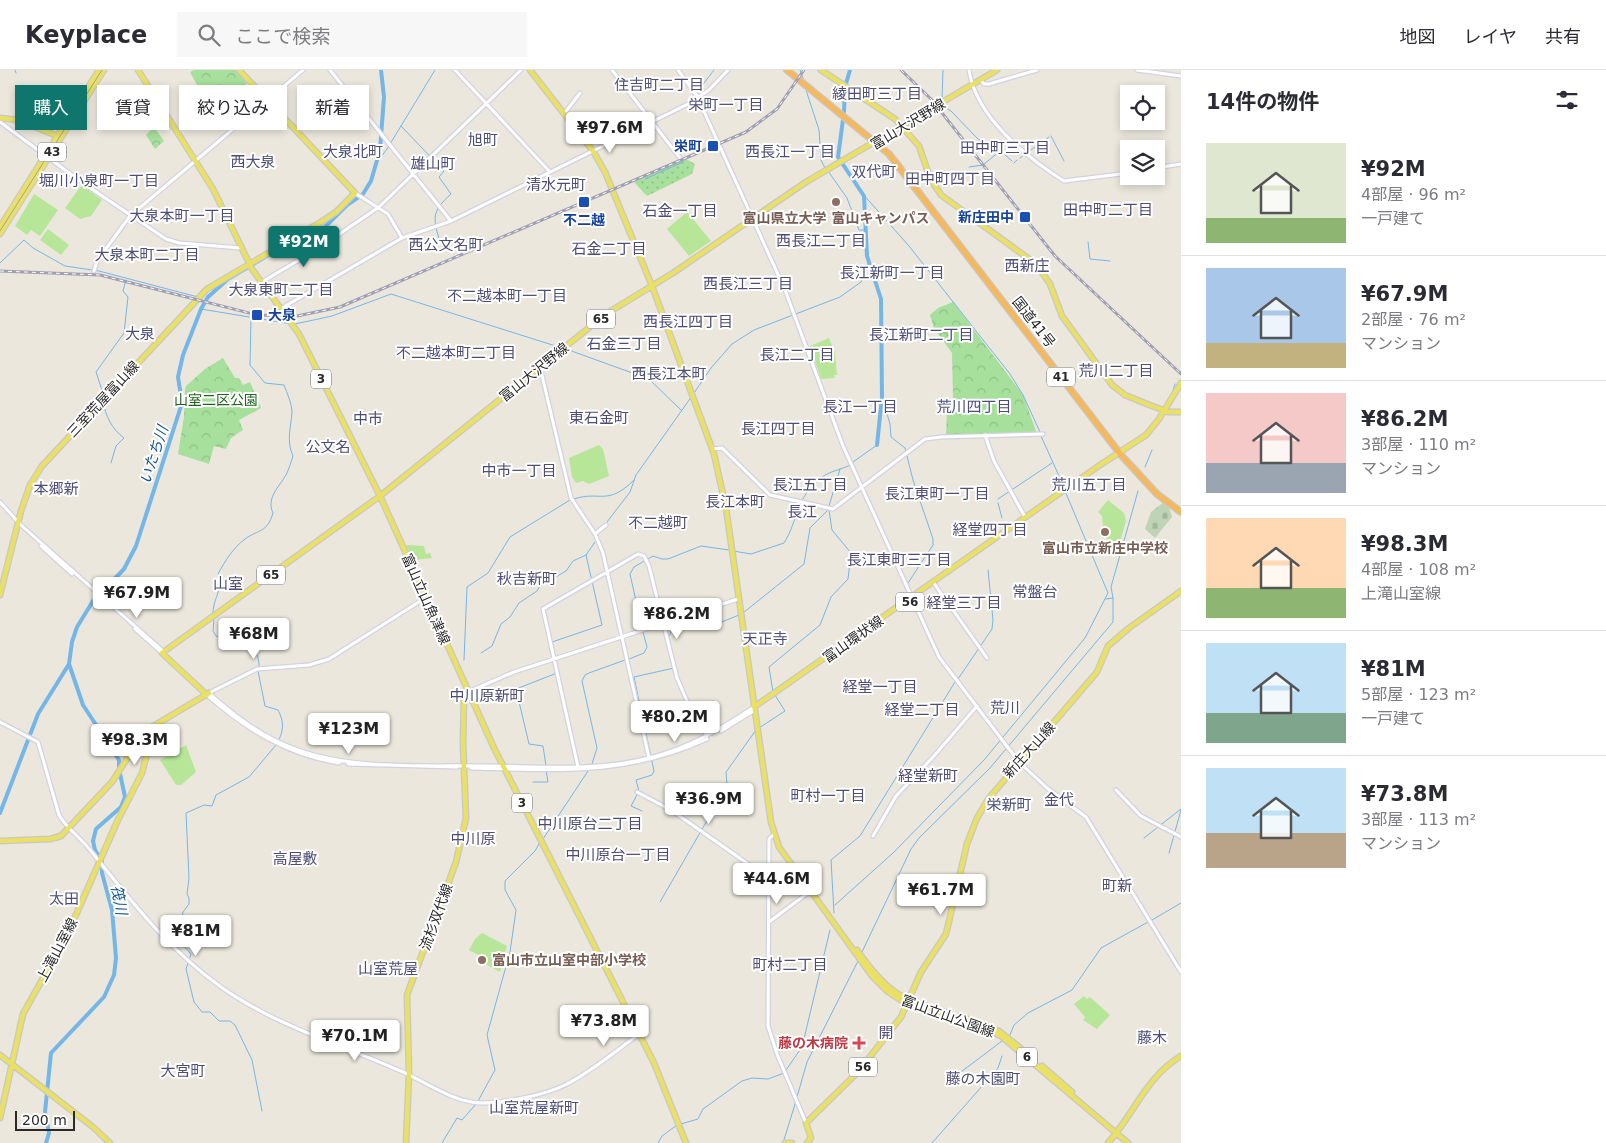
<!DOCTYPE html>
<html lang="ja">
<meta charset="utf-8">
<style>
:root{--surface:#fff;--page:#f7f7f7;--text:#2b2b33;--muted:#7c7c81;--line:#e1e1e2;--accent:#0f766e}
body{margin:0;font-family:"DejaVu Sans","Noto Sans JP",sans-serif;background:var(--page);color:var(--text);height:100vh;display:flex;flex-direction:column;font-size:19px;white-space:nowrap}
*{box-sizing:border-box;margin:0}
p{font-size:16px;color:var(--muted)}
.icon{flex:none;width:28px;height:28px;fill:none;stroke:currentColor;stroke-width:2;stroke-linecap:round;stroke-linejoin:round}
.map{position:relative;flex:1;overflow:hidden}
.drawer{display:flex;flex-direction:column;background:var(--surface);width:425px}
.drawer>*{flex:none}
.top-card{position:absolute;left:15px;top:15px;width:475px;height:45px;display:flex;gap:10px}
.buttons{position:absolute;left:1120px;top:15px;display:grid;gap:10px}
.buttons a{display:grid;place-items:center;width:45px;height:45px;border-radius:0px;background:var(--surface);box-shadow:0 2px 8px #0003;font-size:25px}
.scale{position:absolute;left:15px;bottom:12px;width:60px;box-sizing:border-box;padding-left:5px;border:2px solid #2a2a2a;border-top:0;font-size:14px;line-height:18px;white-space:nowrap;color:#2a2a2a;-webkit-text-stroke:4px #fff;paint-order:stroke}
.price{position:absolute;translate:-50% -42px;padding:0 11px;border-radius:5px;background:#fff;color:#222;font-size:16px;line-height:32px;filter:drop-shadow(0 1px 2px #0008)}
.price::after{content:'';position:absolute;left:50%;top:30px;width:15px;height:11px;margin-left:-8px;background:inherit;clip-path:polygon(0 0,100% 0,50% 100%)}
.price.selected{background:var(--accent);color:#fff}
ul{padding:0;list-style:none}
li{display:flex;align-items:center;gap:15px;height:125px;padding:0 25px}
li+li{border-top:1px solid var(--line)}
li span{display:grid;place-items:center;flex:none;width:140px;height:100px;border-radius:0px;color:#555}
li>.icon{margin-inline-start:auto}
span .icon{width:60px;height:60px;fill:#fffc;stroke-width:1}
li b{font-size:21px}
h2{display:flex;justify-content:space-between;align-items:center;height:60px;padding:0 25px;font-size:21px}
.pill{padding:0 18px;border-radius:0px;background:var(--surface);box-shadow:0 2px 8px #0003;font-size:18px;line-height:45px}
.pill.selected{background:var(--accent);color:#fff}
header{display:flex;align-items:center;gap:30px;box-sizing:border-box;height:70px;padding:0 25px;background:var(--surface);border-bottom:1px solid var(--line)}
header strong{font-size:24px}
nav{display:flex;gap:28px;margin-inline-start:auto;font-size:18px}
.search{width:350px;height:45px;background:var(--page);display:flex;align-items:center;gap:12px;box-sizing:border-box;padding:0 18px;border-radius:0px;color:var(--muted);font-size:19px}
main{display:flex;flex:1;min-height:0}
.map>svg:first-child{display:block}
.forest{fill:url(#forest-crowns)}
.cemetery{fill:url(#cemetery-stones)}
.garden{fill:url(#garden-dots)}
.pitch{fill:#b8e698}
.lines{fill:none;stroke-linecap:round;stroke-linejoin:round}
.stream{stroke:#75b6e8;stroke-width:1}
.river{stroke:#75b6e8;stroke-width:4}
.minor-casing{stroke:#d2d2e2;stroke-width:5.5}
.major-casing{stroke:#c8c8c8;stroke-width:7}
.highway-casing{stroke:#c8c8c8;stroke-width:8}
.minor{stroke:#fff;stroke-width:3}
.major{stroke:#e9e064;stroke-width:4.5}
.highway{stroke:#f5b85d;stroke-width:5.5}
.tram{stroke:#a09fb3;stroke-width:1}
.rail-casing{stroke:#a09fb3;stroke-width:3}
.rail{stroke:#fff;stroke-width:1;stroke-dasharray:4;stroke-linecap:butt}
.transit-dot{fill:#1a4fb4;stroke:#fff;stroke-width:2}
.education-dot{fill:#8d6e63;stroke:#fff;stroke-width:2}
.health-dot{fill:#e0444e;stroke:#fff;stroke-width:2}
.labels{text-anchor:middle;stroke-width:4;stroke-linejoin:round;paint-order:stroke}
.shield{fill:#fff;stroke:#6a6a6a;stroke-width:1}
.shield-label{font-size:12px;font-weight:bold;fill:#2a2a2a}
.street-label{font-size:14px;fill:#2a2a2a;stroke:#fff}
.transit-label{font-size:14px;font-weight:bold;fill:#164399;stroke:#fff;text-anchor:end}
.education-label{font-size:14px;font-weight:bold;fill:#785e54;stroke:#fff}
.park-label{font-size:14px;fill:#21631e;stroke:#fff}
.health-label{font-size:14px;font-weight:bold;fill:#be3a42;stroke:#fff;text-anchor:end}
.neighbourhood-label{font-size:15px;fill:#4d4d78;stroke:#fff}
.water-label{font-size:15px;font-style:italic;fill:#145393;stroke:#fff}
</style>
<header>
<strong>Keyplace</strong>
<div class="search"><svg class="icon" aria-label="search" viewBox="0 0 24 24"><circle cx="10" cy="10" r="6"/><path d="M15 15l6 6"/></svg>ここで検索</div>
<nav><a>地図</a><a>レイヤ</a><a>共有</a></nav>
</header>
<main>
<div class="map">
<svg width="1181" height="1073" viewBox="0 0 1181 1073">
<defs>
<pattern id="forest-crowns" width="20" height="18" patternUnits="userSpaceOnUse" patternTransform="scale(1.25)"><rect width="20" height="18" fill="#a7df9c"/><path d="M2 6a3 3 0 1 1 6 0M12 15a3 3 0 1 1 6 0" fill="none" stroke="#90c087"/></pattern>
<pattern id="cemetery-stones" width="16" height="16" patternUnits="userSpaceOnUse" patternTransform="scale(1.25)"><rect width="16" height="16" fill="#bfd4b4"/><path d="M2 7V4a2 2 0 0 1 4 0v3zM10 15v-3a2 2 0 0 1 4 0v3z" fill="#a4b69b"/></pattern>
<pattern id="garden-dots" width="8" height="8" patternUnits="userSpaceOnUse" patternTransform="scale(1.25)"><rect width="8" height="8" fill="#a7df9c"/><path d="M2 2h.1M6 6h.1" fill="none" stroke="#90c087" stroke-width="1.8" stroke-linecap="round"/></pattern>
</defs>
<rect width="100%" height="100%" fill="#ebe7dc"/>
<path class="forest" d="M194,0H236L247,13L217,44L205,30L190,2Z
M154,57L164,71L155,79L146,65Z
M953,232L1023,325L1037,364L946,367L947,339L953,327L952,283L934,258L930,245L938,238Z
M223,288L235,308H239L243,315L250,312L261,338L239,350L243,360L231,368L226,379L214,376L209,394L178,384L184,347L185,320L186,316L205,299Z"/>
<path class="cemetery" d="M1164,432L1169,437L1172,447L1155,468L1145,459L1151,442Z"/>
<path class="garden" d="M686,89L695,94L692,104L647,126L634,112Z"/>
<path class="pitch" d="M83,116L102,130L91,146L80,149L65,138L80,117Z
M34,124L58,140L40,166L31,160L27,165L15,156Z
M687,142L711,171L689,186L667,159Z
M48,159L69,175L61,185L40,170Z
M829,268L835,283L837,305H834L835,308L821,309L810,276Z
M599,375L603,379L609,406L589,414L583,411L576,413L572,407L569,388Z
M1108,430L1124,443L1126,451L1120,471L1112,473L1099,462L1103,458L1102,446L1098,442Z
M406,475L424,476L426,484L430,483L432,488L413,490Z
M186,675L196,702L181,715H176L160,690Z
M482,863L507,876L500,902L478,890L480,886L469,880L475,869Z
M1084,926L1087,929L1090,927L1110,945L1097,959L1083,950L1085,947L1074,934Z"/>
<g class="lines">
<path class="stream" d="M15,0L16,3
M800,0L804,11
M806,20L819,60L821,90L825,98
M697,22L714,0
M942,29L943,0
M943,36L951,41L978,69L997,78L1012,91
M401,56L444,101L439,107L451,124C431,142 433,148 440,172
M1051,66L1064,91
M1038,75L1049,67
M1028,82L1035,77
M1020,88L1024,85
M377,92L387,79L435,0
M1014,93L1017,90
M969,97L983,95L1000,81
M828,101L847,128L859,160H866
M645,109L683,92
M862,123L909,176L1010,304L1023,325L1040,362
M1088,172L1090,189L1110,191
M0,193L24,170L33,178L65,196L99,201L198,227
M201,239L291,254
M295,254L332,246L391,224L562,278
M566,279L649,309L682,341
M1180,302L1181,301
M694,323L711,298L732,274L754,260L840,227L861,212L868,193
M1172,324L1175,314
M104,326L96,302L124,263L128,227L123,221L126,210
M882,327L890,354L891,367L905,378L913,410L933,469V475L908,513
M103,332C106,347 112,359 124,368L116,376L111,393
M1041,366L1064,417
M853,392L877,375
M1145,397L1152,380
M574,429C600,420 607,437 634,410
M998,429L1052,393
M998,433L1002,448
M829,436L840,399
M607,452L630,422L636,405L692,326
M1003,460L1004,455
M733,481L751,484L784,473C799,449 795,428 821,408C829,401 841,400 850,395
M1106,529L1113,528L1111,517L1138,421
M743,543L804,494L810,458L828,440
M213,544C212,533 221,521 221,506L218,504C225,491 233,478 245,469C259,459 267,463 273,443C266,428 279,417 286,405C289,399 291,392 293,386C286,371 291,357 292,342C292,334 287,323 284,315L265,313L250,295L251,249
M687,547L712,556L739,545
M214,548L213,561L216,566C221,568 226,566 232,567C247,569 260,580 259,597
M642,558L630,504L634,497L653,486L662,489H668L701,476L729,480
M668,568L675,554L681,549
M552,572L602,555L586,485L595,472
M481,583L492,576L501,554L510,547L519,533L537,521L540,516L566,501L573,491L586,485
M629,589L644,583L647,577L643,562
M464,590L467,517L488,503L510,467L570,430
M258,601L265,636L278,640C284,651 284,661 278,671
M958,609L992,559L993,550L988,500
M759,658L785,641L773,622L769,597L820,555L831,527L848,509L851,483L832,460L829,440
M592,694L597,678L582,611L585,605L589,603L625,590
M546,696L543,676L529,674L516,619L557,603
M533,712H548L546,700
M642,741L631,736L639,721L636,710L652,705L654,701L634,607L674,598
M1144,768L1181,739
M543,769L590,698
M1169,783L1181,740
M660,832L727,716L726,702L756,660
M835,835L893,783L984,690L1085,568L1108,523L1065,421
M834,843L831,790L860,766L955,612
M1152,850L1181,833
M862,882L911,779L919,768L990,698L1113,552V528
M1010,965L1014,955L1028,943L1072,920L1101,878L1148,852
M949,1011L1002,971
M797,1027L807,992L858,891
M478,1031L495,1000L487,965L510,882L516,840L505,820V811L535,781L540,772
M262,1041L252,990L235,955L230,951H219L210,942H202L194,932L186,899L191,884L179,871V864L183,842L189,834V828L187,824L189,808L186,743L204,735L212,736L216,725L249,707L276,675
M681,1054L698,1049L703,1039L742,1011L752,1008L768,1009L784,1003L802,977L830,860
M442,1073L457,1048L462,1050L476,1034
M658,1073L662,1066L677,1055
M783,1073L796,1031
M932,1073L998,998L1002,986"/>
<path class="river" d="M850,0L845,17L844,42L838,87L864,126L867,186L881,229L882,327L877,375
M0,743L38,644L69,594L72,572L77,557L93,531L124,499L136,476L182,333L178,307L183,285L201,239L208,227L228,209L292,171L322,160L347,135L363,124L371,111L380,80L384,27L381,0
M46,1073L49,1063L45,1042L51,983L104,927L114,905L116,888L112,840L102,803V791L95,780L93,771L96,759L121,737L125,727L119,699V690L83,635L69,594"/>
<defs>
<path id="minor" d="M330,0L451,151
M455,0L550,102
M612,0L680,88
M678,0L697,26L785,220L843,376L939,587L1019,692L1047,718L1086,747L1181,902
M969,0C976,47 1026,87 1064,111L1129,103
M1137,0L1181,6
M981,10L984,14H989L1037,0
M564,44L580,23
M0,52L80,111L166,169L179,173L241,178
M1156,98L1181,94
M355,123L388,144L402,168
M94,201L97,191L130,146L303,0
M262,212L319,178L379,137L521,0
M282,238L402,168L451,151L690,33L709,20L728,0
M540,297L571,428L595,464L603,483L649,688
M985,365L994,391L1025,447
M712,379L722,378L770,425L833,439L925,369L941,367L1043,364
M0,432L21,455L164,582
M595,464L606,455
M41,476L72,504
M933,512L987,588
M425,528L329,589L309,595L257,599L209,623C236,647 263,668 298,680C353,700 424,695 482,696C538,696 595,702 649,688C688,678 721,659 754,637
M135,559L162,583
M468,622L514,602L738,529
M207,625C246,659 287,685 339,693
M0,652L38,672L59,745C67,759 81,768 91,781C131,831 169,880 221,917C273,954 338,974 396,999C424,1010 452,1033 483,1033C505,1033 545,1025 565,1015C591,1002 616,981 639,964
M721,661L755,640
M348,694L457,697
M578,697L543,539L638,484L644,486L649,496L677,608L690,638L707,666
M471,698C556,700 627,706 707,669
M1116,720L1141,746L1181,767
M637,722L671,740L768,808
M774,764L769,769L768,956L777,984L806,1053
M873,766L896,726L934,686L977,636
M769,852L813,819"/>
<path id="major" d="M138,0L213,119L252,199L299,264L380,426L494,678L654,993L686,1073
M530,0L593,81L605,102L652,216L714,384L726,438L771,752L779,777L872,906L887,921L907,934L976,954L1001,966L1128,1073
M821,0L895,49L919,76L930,108L941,125L1036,194L1050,214L1062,246L1112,315L1125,325L1147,334L1168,342H1181
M0,48L18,50L60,67
M0,157L99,0
M0,164L104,0
M0,525L21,441L30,415L42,396L207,219L321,152L336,142L355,123L239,0
M207,625L162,583L380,426L606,244L673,203L806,112L997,0
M754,637L1100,395L1146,365L1159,349L1181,313
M0,771L50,769L61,766L112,712L145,661L209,623
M857,880C886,921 897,928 945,942
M960,946L999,961L1034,989
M0,985L93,1057L110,1073
M1042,996L1072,1022
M0,1048L23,944L67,865L117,752L142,703L146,687L145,661
M406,1073L409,1004L407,925L456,792L466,748L463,673L464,627L468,622
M785,1073H792
M807,1073L811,1068L806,1053L858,1002L901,947L921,902L946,864L967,774L977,748L989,728L1097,602L1108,576L1129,558L1181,521
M1108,1073C1134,1044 1146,1007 1181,986"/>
<path id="highway" d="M787,0L889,84L1121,385L1157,424L1181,442"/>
</defs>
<use href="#minor" class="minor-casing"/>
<use href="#major" class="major-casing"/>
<use href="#highway" class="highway-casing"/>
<use href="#minor" class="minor"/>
<use href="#major" class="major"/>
<use href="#highway" class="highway"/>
<path class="tram" d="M0,161L102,0"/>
<defs>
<path id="rail" d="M901,0L931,29L1055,186L1181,304
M0,201L100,205L257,245L297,246L340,237L746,62L777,39L804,0"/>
</defs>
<use href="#rail" class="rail-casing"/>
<use href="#rail" class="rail"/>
</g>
<g class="transit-dot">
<rect x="707" y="70" width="12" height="12" rx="2.5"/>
<rect x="578" y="126" width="12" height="12" rx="2.5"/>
<rect x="1019" y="141" width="12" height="12" rx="2.5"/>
<rect x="251" y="239" width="12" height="12" rx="2.5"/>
</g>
<g class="education-dot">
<circle cx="836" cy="132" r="5"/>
<circle cx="1105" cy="462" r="5"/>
<circle cx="482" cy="890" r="5"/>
</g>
<path class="health-dot" d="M856.5 965.5h5v5h5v5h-5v5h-5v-5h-5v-5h5z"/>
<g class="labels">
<g class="shield">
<rect x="38" y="72.5" width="28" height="19" rx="4"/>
<rect x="587" y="239.5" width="28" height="19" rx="4"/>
<rect x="1047" y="297.5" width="28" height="19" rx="4"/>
<rect x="311" y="299.5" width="20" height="19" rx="4"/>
<rect x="257" y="495.5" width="28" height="19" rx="4"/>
<rect x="896" y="522.5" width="28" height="19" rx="4"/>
<rect x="512" y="723.5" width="20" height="19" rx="4"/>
<rect x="1017" y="977.5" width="20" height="19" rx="4"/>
<rect x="849" y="987.5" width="28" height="19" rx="4"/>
</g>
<g class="shield-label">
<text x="52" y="86">43</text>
<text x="601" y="253">65</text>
<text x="1061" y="311">41</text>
<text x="321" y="313">3</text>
<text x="271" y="509">65</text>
<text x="910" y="536">56</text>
<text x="522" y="737">3</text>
<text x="1027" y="991">6</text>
<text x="863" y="1001">56</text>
</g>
<g class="street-label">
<text transform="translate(908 54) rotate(-31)" y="5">富山大沢野線</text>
<text transform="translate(1034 252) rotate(52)" y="5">国道41号</text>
<text transform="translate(534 302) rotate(-39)" y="5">富山大沢野線</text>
<text transform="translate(103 329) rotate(-47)" y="5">三室荒屋富山線</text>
<text transform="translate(426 529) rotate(66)" y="5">富山立山魚津線</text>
<text transform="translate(853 569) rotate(-35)" y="5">富山環状線</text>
<text transform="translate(1029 680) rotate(-48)" y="5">新庄大山線</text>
<text transform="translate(436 847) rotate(-70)" y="5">流杉双代線</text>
<text transform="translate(57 880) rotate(-62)" y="5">上滝山室線</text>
<text transform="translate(948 946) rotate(20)" y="5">富山立山公園線</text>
</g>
<g class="transit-label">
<text x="702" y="81">栄町</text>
<text x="1014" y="152">新庄田中</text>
<text x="584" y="155" text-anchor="middle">不二越</text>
<text x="268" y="250" text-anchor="start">大泉</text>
</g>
<g class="education-label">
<text x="836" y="153">富山県立大学 富山キャンパス</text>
<text x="1105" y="483">富山市立新庄中学校</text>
<text x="492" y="895" text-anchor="start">富山市立山室中部小学校</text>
</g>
<g class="park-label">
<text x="216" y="335">山室二区公園</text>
</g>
<g class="health-label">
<text x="848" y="978">藤の木病院</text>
</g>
<g class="neighbourhood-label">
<text x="659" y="20">住吉町二丁目</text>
<text x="877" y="29">綾田町三丁目</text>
<text x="726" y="40">栄町一丁目</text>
<text x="483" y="75">旭町</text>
<text x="1005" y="83">田中町三丁目</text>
<text x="353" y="87">大泉北町</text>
<text x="790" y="87">西長江一丁目</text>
<text x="253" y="97">西大泉</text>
<text x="433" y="99">雄山町</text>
<text x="874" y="107">双代町</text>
<text x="950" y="114">田中町四丁目</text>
<text x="99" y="116">堀川小泉町一丁目</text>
<text x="556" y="120">清水元町</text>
<text x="1108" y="145">田中町二丁目</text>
<text x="680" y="146">石金一丁目</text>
<text x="182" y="151">大泉本町一丁目</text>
<text x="821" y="176">西長江二丁目</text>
<text x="446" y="180">西公文名町</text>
<text x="609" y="184">石金二丁目</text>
<text x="147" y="190">大泉本町二丁目</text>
<text x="1027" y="201">西新庄</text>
<text x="892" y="208">長江新町一丁目</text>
<text x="748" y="219">西長江三丁目</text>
<text x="281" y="225">大泉東町二丁目</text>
<text x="507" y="231">不二越本町一丁目</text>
<text x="688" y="257">西長江四丁目</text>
<text x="140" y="269">大泉</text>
<text x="921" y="270">長江新町二丁目</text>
<text x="624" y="279">石金三丁目</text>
<text x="456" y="288">不二越本町二丁目</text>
<text x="797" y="290">長江二丁目</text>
<text x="1116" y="306">荒川二丁目</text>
<text x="669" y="309">西長江本町</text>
<text x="860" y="342">長江一丁目</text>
<text x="974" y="342">荒川四丁目</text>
<text x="599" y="353">東石金町</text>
<text x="368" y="354">中市</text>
<text x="778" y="364">長江四丁目</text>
<text x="328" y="382">公文名</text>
<text x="519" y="406">中市一丁目</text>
<text x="810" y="420">長江五丁目</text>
<text x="1089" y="420">荒川五丁目</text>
<text x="56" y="424">本郷新</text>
<text x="937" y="429">長江東町一丁目</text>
<text x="735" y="437">長江本町</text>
<text x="802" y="447">長江</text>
<text x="658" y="458">不二越町</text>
<text x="990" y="465">経堂四丁目</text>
<text x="899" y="495">長江東町三丁目</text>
<text x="527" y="514">秋吉新町</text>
<text x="228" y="519">山室</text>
<text x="1035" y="527">常盤台</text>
<text x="964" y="538">経堂三丁目</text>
<text x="765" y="574">天正寺</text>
<text x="880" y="622">経堂一丁目</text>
<text x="487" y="631">中川原新町</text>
<text x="1005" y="643">荒川</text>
<text x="922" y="645">経堂二丁目</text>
<text x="928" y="711">経堂新町</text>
<text x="828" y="731">町村一丁目</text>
<text x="1059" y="735">金代</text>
<text x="1009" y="740">栄新町</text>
<text x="590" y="759">中川原台二丁目</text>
<text x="473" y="774">中川原</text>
<text x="618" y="790">中川原台一丁目</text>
<text x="295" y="794">高屋敷</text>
<text x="1117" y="821">町新</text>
<text x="64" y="834">太田</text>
<text x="790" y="900">町村二丁目</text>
<text x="388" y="904">山室荒屋</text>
<text x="886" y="968">開</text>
<text x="1152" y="973">藤木</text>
<text x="183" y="1006">大宮町</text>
<text x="983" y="1014">藤の木園町</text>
<text x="534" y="1043">山室荒屋新町</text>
</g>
<g class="water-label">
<text transform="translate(154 385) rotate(-72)" y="5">いたち川</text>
<text transform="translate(119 830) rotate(79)" y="5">筏川</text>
</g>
</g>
</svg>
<div class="buttons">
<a><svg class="icon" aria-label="locate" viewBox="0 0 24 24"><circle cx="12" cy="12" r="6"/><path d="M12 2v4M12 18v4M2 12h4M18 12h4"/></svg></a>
<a><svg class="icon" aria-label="layers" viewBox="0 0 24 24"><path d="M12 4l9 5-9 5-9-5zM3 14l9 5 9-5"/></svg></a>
</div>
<div class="scale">200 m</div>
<b class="price" style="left:610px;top:84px">¥97.6M</b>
<b class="price selected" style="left:304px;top:198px">¥92M</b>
<b class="price" style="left:137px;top:549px">¥67.9M</b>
<b class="price" style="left:677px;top:570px">¥86.2M</b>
<b class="price" style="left:254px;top:590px">¥68M</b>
<b class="price" style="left:675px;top:673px">¥80.2M</b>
<b class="price" style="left:349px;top:685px">¥123M</b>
<b class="price" style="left:135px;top:696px">¥98.3M</b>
<b class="price" style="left:709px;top:755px">¥36.9M</b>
<b class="price" style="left:777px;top:835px">¥44.6M</b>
<b class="price" style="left:941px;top:846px">¥61.7M</b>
<b class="price" style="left:196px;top:887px">¥81M</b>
<b class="price" style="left:604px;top:977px">¥73.8M</b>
<b class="price" style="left:355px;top:992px">¥70.1M</b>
<div class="top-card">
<a class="pill selected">購入</a>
<a class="pill">賃貸</a>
<a class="pill">絞り込み</a>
<a class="pill">新着</a>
</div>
</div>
<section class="drawer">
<h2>14件の物件<svg class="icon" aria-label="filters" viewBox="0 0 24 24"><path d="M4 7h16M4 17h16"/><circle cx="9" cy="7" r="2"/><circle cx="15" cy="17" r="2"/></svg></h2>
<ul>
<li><span style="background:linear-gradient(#dfe7d0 75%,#8fb573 0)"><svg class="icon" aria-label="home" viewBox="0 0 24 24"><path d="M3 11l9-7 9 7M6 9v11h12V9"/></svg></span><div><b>¥92M</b><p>4部屋 · 96 m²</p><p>一戸建て</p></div></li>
<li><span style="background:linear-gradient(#a9c7e8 75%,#c2b280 0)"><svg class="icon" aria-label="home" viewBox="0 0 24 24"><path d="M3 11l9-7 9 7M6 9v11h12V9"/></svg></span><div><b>¥67.9M</b><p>2部屋 · 76 m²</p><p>マンション</p></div></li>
<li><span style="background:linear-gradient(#f6c9c9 70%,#9aa5b1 0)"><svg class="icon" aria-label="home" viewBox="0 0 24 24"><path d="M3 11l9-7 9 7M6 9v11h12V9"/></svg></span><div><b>¥86.2M</b><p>3部屋 · 110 m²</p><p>マンション</p></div></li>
<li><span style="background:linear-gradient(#ffd9b3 70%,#8fb573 0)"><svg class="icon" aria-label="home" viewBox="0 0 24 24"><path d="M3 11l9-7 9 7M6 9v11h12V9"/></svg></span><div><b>¥98.3M</b><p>4部屋 · 108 m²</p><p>上滝山室線</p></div></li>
<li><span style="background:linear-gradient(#bfe0f5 70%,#7fa58c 0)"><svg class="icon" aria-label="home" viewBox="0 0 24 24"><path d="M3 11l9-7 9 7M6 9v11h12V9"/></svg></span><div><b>¥81M</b><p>5部屋 · 123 m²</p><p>一戸建て</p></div></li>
<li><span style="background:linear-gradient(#bfe0f5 65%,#b9a48a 0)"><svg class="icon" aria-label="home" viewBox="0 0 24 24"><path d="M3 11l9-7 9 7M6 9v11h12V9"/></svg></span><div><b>¥73.8M</b><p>3部屋 · 113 m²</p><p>マンション</p></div></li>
</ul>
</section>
</main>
